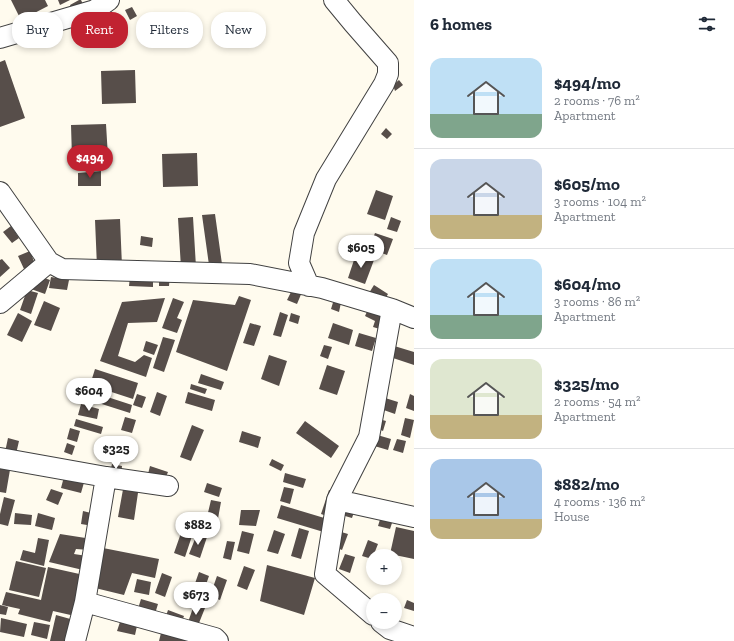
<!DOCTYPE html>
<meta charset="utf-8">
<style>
:root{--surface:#fff;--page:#f6f6f7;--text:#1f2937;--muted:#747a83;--line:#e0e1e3;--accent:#c12231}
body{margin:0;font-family:"Zilla Slab",serif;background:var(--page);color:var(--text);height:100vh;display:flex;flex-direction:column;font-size:15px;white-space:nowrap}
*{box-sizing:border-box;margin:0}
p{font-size:13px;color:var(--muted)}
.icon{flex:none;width:22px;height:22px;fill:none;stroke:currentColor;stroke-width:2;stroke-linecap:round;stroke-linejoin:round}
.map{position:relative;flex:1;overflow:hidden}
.side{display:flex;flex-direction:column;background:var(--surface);width:320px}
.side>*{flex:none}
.guide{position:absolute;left:12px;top:12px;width:342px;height:36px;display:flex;gap:8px}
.buttons{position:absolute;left:366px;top:549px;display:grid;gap:8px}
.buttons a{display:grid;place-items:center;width:36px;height:36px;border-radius:50%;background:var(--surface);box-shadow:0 2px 6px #0003;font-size:20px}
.price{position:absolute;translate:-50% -34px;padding:0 9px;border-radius:14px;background:#fff;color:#222;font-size:13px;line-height:26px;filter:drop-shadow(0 1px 2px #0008)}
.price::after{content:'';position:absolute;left:50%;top:24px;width:12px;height:9px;margin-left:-6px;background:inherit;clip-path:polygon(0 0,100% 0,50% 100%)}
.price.active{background:var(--accent);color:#fff}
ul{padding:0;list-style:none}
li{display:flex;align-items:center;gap:12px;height:100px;padding:0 16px}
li+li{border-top:1px solid var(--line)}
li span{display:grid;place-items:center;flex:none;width:112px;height:80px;border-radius:12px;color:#555}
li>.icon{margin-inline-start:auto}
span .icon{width:48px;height:48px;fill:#fffc;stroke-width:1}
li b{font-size:17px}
h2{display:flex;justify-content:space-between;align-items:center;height:48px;padding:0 16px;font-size:17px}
.pill{padding:0 14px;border-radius:16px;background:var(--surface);box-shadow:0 2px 6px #0003;font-size:14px;line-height:36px}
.pill.active{background:var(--accent);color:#fff}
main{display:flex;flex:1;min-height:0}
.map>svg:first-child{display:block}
.building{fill:#574e4a}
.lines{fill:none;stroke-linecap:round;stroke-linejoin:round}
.street-casing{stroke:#414141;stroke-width:22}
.street{stroke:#fff;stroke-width:20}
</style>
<main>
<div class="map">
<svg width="414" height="641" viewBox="0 0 414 641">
<rect width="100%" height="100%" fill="#fffbee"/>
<path class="building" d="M11,0H45L48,6L21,20Z
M58,0H70L60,5Z
M79,0H81L84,6L72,11L70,5Z
M132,7L137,16L130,20L125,10Z
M5,60L25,118L0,127V62Z
M135,70L136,103L102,104L101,71Z
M399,80L403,85L395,91L393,85Z
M106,124L108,157L72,158L71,125Z
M386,128L392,134L387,139L381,134Z
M197,153L198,186L163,187L162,154Z
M101,171V186H78V173Z
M376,190L393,196L385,220L367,214Z
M215,214L222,264L209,265L202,215Z
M193,217L196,267L181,268L178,218Z
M391,217L401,221L397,232L387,229Z
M120,219L122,266L97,267L95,220Z
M11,226L19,238L12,243L3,232Z
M375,233L393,239L387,255L369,248Z
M141,236L153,238L152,247L140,245Z
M30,251L35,264L24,269L18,256Z
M356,254L374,260L365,284L348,278Z
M2,259L10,268L0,277V260Z
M159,274H170L169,286H159Z
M36,275L50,280L45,294L31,289Z
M130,276L153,277V287L129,286Z
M51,277L69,280L67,290L49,288Z
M374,285L388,294L384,301L369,293Z
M293,288L302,292L297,304L287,300Z
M27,290L38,293L31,314L20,310Z
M239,296L251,300L227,371L176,352L193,300L235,305Z
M335,296L342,298L339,312L331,309Z
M165,298L157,322L128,323L118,356L135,362L144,355L152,358L146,377L100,361L122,302Z
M173,298L184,302L177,318L182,320L177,333L162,328Z
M44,301L60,308L51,331L34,325Z
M370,305L389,314L383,330L373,327L375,321L365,316Z
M280,312L288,315L281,337L273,335Z
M18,313L32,321L22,342L7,335Z
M291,313L300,316L298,324L289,321Z
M250,323L261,326L254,346L243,343Z
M333,323L353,330L349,345L328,338Z
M359,333L376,338L372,351L355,346Z
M163,337L175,340L164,372L153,368Z
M146,341L158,345L154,355L143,351Z
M324,345L332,347L328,359L320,356Z
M391,345L414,352V365L387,356Z
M269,355L287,361L279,386L261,379Z
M327,365L345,371L337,395L319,389Z
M95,369L138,383L133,399L90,385Z
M201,374L224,382L221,390L198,383Z
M191,384L207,389L205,394L190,389Z
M89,391L132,405L130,413L86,399Z
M157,392L167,396L160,416L150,412Z
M188,392L215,400L212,411L185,403Z
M137,394L146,397L142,408L133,405Z
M410,394L414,396V411L406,408Z
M382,397L398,402L395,414L378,408Z
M81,404L99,409L97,419L78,415Z
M125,417L136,420L132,433L121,430Z
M405,418L414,420L410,438L401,435Z
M76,419L103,427L101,434L74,426Z
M379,419L386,421L383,431L376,428Z
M305,421L339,446L331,458L296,433Z
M192,425L204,430L191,461L180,457Z
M70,428L80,431L77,442L67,439Z
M242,431L261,437L258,448L239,442Z
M374,434L391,439L388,450L371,445Z
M8,438L19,441L16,454L5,452Z
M117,438L126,441L124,449L115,446Z
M397,439L406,441L403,453L393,450Z
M67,443L75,446L72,455L64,452Z
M272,459L284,465L281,471L269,465Z
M0,462L11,464L6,493L0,492Z
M112,464L122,466L121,475L110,473Z
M150,466L168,472L165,479L148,474Z
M65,473L85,479L81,493L61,488Z
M285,473L306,479L303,488L283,482Z
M207,483L222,488L219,497L204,492Z
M124,484L139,486L134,520L118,517Z
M284,487L294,489L290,504L280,501Z
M51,489L63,493L58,505L46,500Z
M329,490L335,492L327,516L321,514Z
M4,497L15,500L8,526L0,524V514Z
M211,500L221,502L217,524L206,521Z
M281,505L331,520L327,533L277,518Z
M340,508L354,512L352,518L338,514Z
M241,510H260L256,526L239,525Z
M83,511L95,514L93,526L81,524Z
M15,513L32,515L31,525L14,524Z
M38,513L55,518L52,530L35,526Z
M382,513L394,517L390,529L378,526Z
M396,527L414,531V559L390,554Z
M299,528L309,531L301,559L291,556Z
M274,530L285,534L278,554L267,551Z
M242,531L254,534L249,554L237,551Z
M338,531L348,534L342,550L333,546Z
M181,533L192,536L185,557L174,553Z
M60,534L92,539L89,550L76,549L74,554L87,556L83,570L49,562Z
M197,534L207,537L200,558L189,554Z
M38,538L49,540L44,566L20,560L23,550L35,553Z
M368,540L378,544L372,559L362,556Z
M227,541L235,542L231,560L223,558Z
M103,548L159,559L155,578L132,573L124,595L91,587Z
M345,554L355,557L350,573L339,569Z
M16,561L46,568L39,597L9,590Z
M267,565L315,578L304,615L260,601Z
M244,566L255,570L247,590L237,586Z
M48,567L84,575L75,616L53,611L50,622L18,614L20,609L2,605L6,592L41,600Z
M199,572L209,576L202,596L192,592Z
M162,573L172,577L165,597L155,593Z
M217,576L227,580L220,600L210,596Z
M137,579L151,582L149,595L134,592Z
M141,599L158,604L154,617L137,612Z
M407,600L414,603V611L404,608Z
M0,605L8,607L6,615L0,614Z
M194,605L205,608L197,628L187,625Z
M168,610L184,616L181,624L165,619Z
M56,615L74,620L68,641H50Z
M1,618L27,624L24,637L0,632Z
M34,622L50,625L47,639L31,635Z
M120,622L137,626L135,635L117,631Z
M161,633L194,641H159Z"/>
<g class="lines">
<defs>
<path id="street" d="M0,38L95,10L109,0
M0,192L49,262
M309,286L299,263L304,233L326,179L384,84L388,74V63L353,23L334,0
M0,303L49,262L62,269L250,274L322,288L392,309L414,318
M0,458L106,477L85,602L75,641
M106,477L168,486
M337,500L414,517
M85,602L215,638L218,641
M373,615L325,574L337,500L369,437L392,309
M381,622L390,629L414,637"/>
</defs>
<use href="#street" class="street-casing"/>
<use href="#street" class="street"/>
</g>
</svg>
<div class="buttons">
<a>+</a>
<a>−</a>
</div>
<b class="price active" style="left:90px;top:179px">$494</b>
<b class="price" style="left:361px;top:269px">$605</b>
<b class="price" style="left:89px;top:412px">$604</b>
<b class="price" style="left:116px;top:470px">$325</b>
<b class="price" style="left:198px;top:546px">$882</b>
<b class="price" style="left:196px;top:616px">$673</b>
<div class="guide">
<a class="pill">Buy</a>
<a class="pill active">Rent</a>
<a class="pill">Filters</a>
<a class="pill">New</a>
</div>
</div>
<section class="side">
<h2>6 homes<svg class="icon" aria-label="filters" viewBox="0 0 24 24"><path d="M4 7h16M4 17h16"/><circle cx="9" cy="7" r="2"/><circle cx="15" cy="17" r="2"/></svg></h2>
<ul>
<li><span style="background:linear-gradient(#bfe0f5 70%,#7fa58c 0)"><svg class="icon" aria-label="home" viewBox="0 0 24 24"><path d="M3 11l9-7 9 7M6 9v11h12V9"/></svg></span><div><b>$494/mo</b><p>2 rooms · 76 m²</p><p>Apartment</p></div></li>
<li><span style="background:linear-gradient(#c9d6e8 70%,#c2b280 0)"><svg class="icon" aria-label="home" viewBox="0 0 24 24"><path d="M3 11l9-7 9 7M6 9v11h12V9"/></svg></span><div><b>$605/mo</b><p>3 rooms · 104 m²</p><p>Apartment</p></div></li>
<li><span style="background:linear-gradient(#bfe0f5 70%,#7fa58c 0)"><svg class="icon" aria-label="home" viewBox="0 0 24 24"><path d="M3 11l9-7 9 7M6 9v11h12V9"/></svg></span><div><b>$604/mo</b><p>3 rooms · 86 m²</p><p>Apartment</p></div></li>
<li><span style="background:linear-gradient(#dfe7d0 70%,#c2b280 0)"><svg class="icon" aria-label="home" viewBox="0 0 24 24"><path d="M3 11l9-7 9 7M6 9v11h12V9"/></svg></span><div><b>$325/mo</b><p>2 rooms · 54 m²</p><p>Apartment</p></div></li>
<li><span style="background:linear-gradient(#a9c7e8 75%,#c2b280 0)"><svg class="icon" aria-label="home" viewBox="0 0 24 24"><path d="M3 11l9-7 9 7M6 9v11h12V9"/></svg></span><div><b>$882/mo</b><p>4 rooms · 136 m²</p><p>House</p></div></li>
</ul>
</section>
</main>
